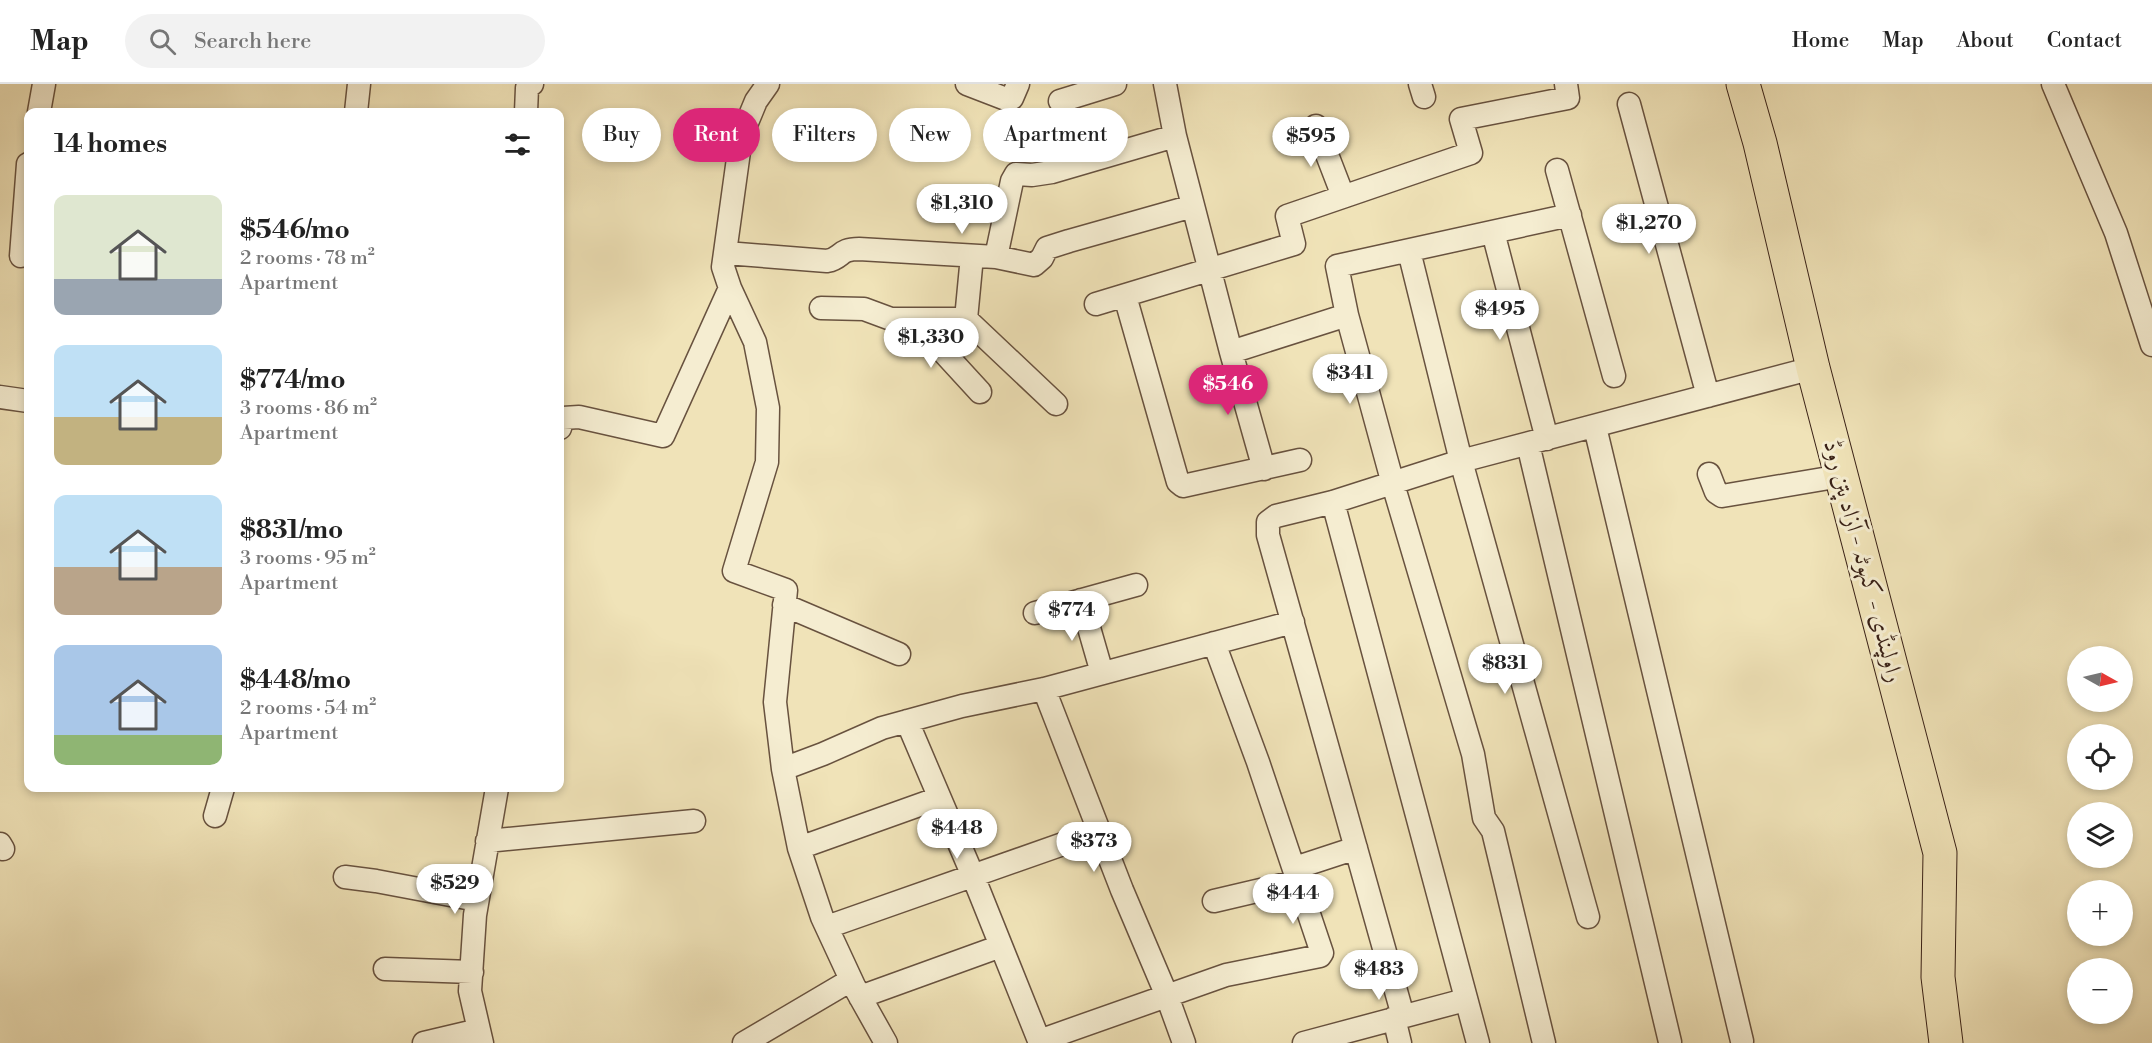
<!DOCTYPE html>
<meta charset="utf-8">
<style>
:root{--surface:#fff;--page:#f2f2f2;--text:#222;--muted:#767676;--line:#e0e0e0;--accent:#db2777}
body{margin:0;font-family:"Libre Bodoni",Amiri,serif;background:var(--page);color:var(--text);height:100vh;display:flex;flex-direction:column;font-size:22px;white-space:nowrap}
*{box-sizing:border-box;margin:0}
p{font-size:20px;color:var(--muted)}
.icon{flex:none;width:33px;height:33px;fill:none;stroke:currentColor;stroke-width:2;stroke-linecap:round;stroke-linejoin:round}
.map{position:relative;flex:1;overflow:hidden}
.side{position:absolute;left:24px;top:24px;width:540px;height:684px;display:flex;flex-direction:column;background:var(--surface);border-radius:12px;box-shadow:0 3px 9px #0003}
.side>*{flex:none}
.hud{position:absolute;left:582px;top:24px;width:570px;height:54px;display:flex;gap:12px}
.needle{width:39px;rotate:98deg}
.buttons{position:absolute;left:2067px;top:562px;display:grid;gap:12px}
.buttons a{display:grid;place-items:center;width:66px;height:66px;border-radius:50%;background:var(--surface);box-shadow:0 3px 9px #0003;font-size:30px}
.price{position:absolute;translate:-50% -51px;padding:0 14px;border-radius:21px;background:#fff;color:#222;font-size:20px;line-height:39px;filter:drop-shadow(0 2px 3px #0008)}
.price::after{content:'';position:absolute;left:50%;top:36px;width:18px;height:14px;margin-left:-9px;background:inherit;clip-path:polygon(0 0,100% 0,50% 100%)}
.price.selected{background:var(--accent);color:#fff}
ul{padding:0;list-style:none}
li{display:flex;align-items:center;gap:18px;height:150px;padding:0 30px}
li span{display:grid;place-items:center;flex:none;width:168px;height:120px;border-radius:12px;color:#555}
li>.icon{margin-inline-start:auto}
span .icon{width:72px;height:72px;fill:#fffc;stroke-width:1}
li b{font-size:26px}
h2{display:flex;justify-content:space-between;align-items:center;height:72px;padding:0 30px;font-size:26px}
.chip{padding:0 21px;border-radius:27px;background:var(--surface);box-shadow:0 3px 9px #0003;font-size:21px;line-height:54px}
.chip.selected{background:var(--accent);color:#fff}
header{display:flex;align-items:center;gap:36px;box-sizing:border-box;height:84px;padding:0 30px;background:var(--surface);border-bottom:2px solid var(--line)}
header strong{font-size:28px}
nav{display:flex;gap:33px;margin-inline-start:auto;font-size:21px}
.search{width:420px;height:54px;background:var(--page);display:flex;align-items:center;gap:15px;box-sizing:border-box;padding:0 21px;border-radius:33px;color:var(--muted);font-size:22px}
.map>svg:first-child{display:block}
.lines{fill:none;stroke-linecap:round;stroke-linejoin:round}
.minor-casing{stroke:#68523f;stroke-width:25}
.highway-casing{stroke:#3a2217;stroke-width:35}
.minor{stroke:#f5edd1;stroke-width:22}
.highway{stroke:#f0e3b8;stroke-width:33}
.labels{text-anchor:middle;stroke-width:6;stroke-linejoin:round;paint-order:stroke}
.street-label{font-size:24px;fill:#3a2217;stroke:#f5edd1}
</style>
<header>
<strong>Map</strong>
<div class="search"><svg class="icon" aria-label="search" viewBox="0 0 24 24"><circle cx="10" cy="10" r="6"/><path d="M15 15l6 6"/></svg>Search here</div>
<nav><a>Home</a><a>Map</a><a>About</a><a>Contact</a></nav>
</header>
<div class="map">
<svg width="2152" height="959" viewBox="0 0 2152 959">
<rect width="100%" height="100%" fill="#f0e3b8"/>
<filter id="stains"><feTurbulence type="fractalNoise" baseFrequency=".00333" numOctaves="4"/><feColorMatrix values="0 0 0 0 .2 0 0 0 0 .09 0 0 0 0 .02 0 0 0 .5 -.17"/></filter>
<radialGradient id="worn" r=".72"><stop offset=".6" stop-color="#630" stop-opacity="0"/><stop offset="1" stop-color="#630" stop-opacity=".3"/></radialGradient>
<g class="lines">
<defs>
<path id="minor" d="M967,0L1006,15L1012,14L1018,0
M1165,0L1175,52L1231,268L1264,385
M1420,0L1424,13
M2053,0L2116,149L2152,261
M1060,17L1115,0
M1629,20L1708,312
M39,28L44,0
M356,28L359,0
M526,28L527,4L532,0
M1316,42L1343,112
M1557,86L1614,292
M1493,148L1547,355
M1409,167L1461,377L1588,833
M726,169L827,177C843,174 838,165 859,165L996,173L1034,181L1042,174L1047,164L1069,157L1193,122
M21,172L28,80
M972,172L966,235L1056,320
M996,173L1012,97L1016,90L1032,91L1052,88L1175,52
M730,204L755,258L768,324L767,378L734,487L786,506L775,618L783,685L799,764L822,833L854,902L886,959
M1125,212L1178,398L1183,402L1300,376
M1096,220L1294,160L1287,132L1471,69L1461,35L1568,14L1566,0
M821,224L864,225L891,235H966
M1347,231L1393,400L1473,670L1484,734L1493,747L1544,959
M913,235L980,308
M1231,268L1347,231L1337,182L1570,131
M0,313L28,317
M1595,343L1742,957
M560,344L563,334L579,333L663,352L730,204L723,183L741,53L756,17L768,0
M1528,360L1670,958
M1709,390L1716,408L1722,412L1841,392
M1333,418L1478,959
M1081,516L1102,589
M784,521L899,570
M1035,529L1136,501
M1044,605L1122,806L1167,912L1184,959
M907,637L973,792L1040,959
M783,685L823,670L882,644L962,622L1044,605L1293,538
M215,732L223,704
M487,757L694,737
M0,760L3,765
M799,764L939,714
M1295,784L1356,764
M345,793L376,797L477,816
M1214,817L1299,797
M827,843L1100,747
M385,885L472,888
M860,913L1001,862
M1403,932L1268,451V438L1276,432L1333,418L1461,377L1813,284
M1394,934L1400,959
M1039,957L1226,891L1320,872L1322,869L1258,678L1214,559
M424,959L479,946
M482,959L470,907L475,831L497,704
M744,959L851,896
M1304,959L1465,916"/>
<path id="highway" d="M1743,0L1760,59L1813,284L1940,769L1938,893L1946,959"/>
</defs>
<use href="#minor" class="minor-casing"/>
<use href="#highway" class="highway-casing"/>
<use href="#minor" class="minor"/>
<use href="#highway" class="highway"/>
</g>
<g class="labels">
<g class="street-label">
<text transform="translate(1864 477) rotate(75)" y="8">راولپنڈی - کہوٹہ - آزاد پتن روڈ</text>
</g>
</g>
<rect width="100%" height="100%" filter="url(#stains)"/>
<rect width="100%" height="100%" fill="url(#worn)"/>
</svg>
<div class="buttons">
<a><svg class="needle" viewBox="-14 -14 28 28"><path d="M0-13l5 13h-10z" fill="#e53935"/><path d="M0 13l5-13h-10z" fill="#767676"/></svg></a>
<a><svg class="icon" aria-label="locate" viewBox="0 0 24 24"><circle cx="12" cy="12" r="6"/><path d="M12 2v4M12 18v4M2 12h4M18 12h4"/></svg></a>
<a><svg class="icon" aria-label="layers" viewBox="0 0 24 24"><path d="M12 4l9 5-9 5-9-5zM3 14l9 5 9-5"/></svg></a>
<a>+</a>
<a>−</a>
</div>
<b class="price" style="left:1311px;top:84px">$595</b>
<b class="price" style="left:962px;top:151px">$1,310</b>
<b class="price" style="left:1649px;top:171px">$1,270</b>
<b class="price" style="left:1500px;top:257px">$495</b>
<b class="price" style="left:931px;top:285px">$1,330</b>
<b class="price" style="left:1350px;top:321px">$341</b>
<b class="price selected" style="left:1228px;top:332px">$546</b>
<b class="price" style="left:1072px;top:558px">$774</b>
<b class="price" style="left:1505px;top:611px">$831</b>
<b class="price" style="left:957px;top:776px">$448</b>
<b class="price" style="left:1094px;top:789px">$373</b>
<b class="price" style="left:455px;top:831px">$529</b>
<b class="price" style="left:1293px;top:841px">$444</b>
<b class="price" style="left:1379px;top:917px">$483</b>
<div class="hud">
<a class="chip">Buy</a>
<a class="chip selected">Rent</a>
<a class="chip">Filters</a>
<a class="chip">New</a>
<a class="chip">Apartment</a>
</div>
<section class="side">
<h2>14 homes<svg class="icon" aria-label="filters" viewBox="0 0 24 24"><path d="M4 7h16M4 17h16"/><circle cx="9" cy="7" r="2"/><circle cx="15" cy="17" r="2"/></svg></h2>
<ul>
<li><span style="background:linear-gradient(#dfe7d0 70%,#9aa5b1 0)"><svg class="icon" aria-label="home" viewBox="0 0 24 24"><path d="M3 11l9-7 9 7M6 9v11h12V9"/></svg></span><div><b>$546/mo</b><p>2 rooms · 78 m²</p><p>Apartment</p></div></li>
<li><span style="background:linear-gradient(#bfe0f5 60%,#c2b280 0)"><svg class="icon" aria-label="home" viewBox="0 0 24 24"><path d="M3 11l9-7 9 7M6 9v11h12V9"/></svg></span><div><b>$774/mo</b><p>3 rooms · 86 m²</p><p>Apartment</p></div></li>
<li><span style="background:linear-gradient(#bfe0f5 60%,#b9a48a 0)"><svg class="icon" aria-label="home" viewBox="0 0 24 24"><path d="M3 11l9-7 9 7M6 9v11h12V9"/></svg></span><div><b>$831/mo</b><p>3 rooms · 95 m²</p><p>Apartment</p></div></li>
<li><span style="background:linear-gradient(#a9c7e8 75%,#8fb573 0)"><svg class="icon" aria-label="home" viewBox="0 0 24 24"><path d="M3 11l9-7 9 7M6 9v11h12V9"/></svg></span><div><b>$448/mo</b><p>2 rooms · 54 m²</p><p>Apartment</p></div></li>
</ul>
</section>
</div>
